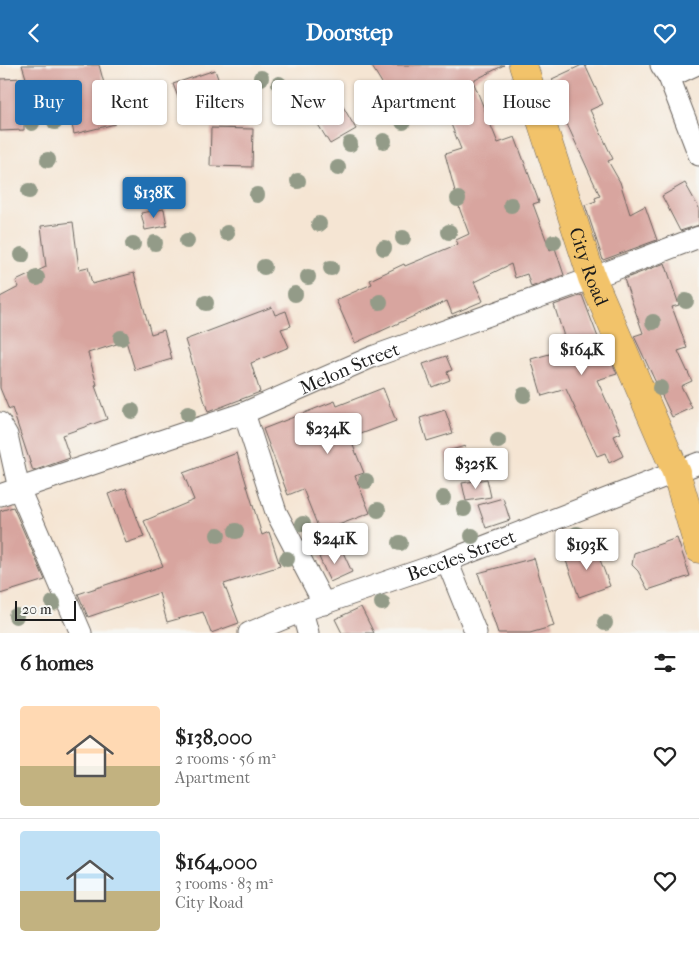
<!DOCTYPE html>
<meta charset="utf-8">
<style>
:root{--surface:#fff;--page:#f6f6f6;--text:#222;--muted:#767676;--line:#e0e0e0;--accent:#1f6fb2}
body{margin:0;font-family:"IM FELL French Canon",serif;background:var(--page);color:var(--text);height:100vh;display:flex;flex-direction:column;font-size:19px;white-space:nowrap}
*{box-sizing:border-box;margin:0}
p{font-size:16px;color:var(--muted)}
.icon{flex:none;width:28px;height:28px;fill:none;stroke:currentColor;stroke-width:2;stroke-linecap:round;stroke-linejoin:round}
.map{position:relative;height:568px;overflow:hidden}
.sheet{display:flex;flex-direction:column;background:var(--surface);flex:1}
.sheet>*{flex:none}
.banner{position:absolute;left:15px;top:15px;width:670px;height:45px;display:flex;gap:10px}
.scale{position:absolute;left:15px;bottom:12px;width:61px;box-sizing:border-box;padding-left:5px;border:2px solid #1c1c1c;border-top:0;font-size:14px;line-height:18px;white-space:nowrap;color:#1c1c1c;-webkit-text-stroke:4px #f6f6f2;paint-order:stroke}
.price{position:absolute;translate:-50% -42px;padding:0 11px;border-radius:5px;background:#fff;color:#222;font-size:16px;line-height:32px;filter:drop-shadow(0 1px 2px #0008)}
.price::after{content:'';position:absolute;left:50%;top:30px;width:15px;height:11px;margin-left:-8px;background:inherit;clip-path:polygon(0 0,100% 0,50% 100%)}
.price.selected{background:var(--accent);color:#fff}
ul{padding:0;list-style:none}
li{display:flex;align-items:center;gap:15px;height:125px;padding:0 20px}
li+li{border-top:1px solid var(--line)}
li span{display:grid;place-items:center;flex:none;width:140px;height:100px;border-radius:5px;color:#555}
li>.icon{margin-inline-start:auto}
span .icon{width:60px;height:60px;fill:#fffc;stroke-width:1}
li b{font-size:21px}
h2{display:flex;justify-content:space-between;align-items:center;height:60px;padding:0 20px;font-size:21px}
.tag{padding:0 18px;border-radius:5px;background:var(--surface);box-shadow:0 1px 4px #0004;font-size:18px;line-height:45px}
.tag.selected{background:var(--accent);color:#fff}
header{display:flex;justify-content:space-between;align-items:center;height:65px;padding:0 20px;background:var(--accent);color:#fff;font-size:22px;font-weight:700}
.map>svg:first-child{display:block}
.building{fill:#d8a59f}
.lines{fill:none;stroke-linecap:round;stroke-linejoin:round}
.minor-casing{stroke:#68625c;stroke-width:23}
.major-casing{stroke:#68625c;stroke-width:29}
.minor{stroke:#fff;stroke-width:21}
.major{stroke:#f2c36a;stroke-width:28}
.tree{fill:#939b88}
.labels{text-anchor:middle;stroke-width:4;stroke-linejoin:round;paint-order:stroke}
.street-label{font-size:19px;fill:#1c1c1c;stroke:#f6f6f2}
</style>
<header><svg class="icon" aria-label="back" viewBox="0 0 24 24"><path d="M15 5l-7 7 7 7"/></svg>Doorstep<svg class="icon" aria-label="heart" viewBox="0 0 24 24"><path d="M12 20l-8-8c-3-5 5-10 8-4 3-6 11-1 8 4z"/></svg></header>
<div class="map">
<svg width="699" height="568" viewBox="0 0 699 568">
<rect width="100%" height="100%" fill="#f6f6f2"/>
<filter id="ink" filterUnits="userSpaceOnUse"><feTurbulence type="fractalNoise" baseFrequency=".02" numOctaves="2"/><feDisplacementMap in="SourceGraphic" scale="10" xChannelSelector="R" yChannelSelector="G"/><feConvolveMatrix kernelMatrix="1 2 1 2 8 2 1 2 1" color-interpolation-filters="sRGB"/></filter>
<filter id="wash" filterUnits="userSpaceOnUse"><feTurbulence type="fractalNoise" baseFrequency=".0096" numOctaves="4" result="noise"/><feDisplacementMap in="SourceGraphic" scale="20" xChannelSelector="R" yChannelSelector="G"/><feGaussianBlur stdDeviation="1.12" result="paint"/><feColorMatrix in="noise" values="0 0 0 0 0 0 0 0 0 0 0 0 0 0 0 0 0 1.4 0 .05"/><feComposite in="paint" operator="in"/></filter>
<g filter="url(#wash)">
<rect width="100%" height="100%" fill="#f5e5d3"/>
<g id="blocks">
<path class="building" d="M22,0H99L115,59L74,69L68,42L24,54V65L0,66V14L26,13Z
M371,0H504L473,16L498,78L515,72L539,137L533,139L550,185L555,183L564,210L531,222L527,209L515,213L511,199L474,217L483,236L452,249L447,236L355,278L336,235L372,219L370,215L404,199L405,201L458,179L456,175L469,169L460,145L445,89L461,84L438,27L399,46Z
M582,0H585L603,39L590,45L613,94L608,96L620,117L630,149L645,141L657,175L603,195L585,140L596,136L595,133L600,131L556,35L561,33L552,14Z
M215,5L222,25L181,40L173,19Z
M330,19L356,64L330,79L303,35Z
M211,63L253,64L252,102L210,101Z
M685,118L699,143V160L680,166L662,131Z
M164,144L167,161L145,165L141,148Z
M73,157L79,204L88,202L92,219L134,208L151,269L164,265L172,294L135,305L126,276L88,288L97,320L95,321L107,354L62,370L70,393L33,406L12,343L9,345L0,323V232L19,222L16,216L46,202L41,161Z
M665,198L679,240L672,242L687,283L678,286L692,316L681,321L692,343L672,352L634,271L643,268L624,214Z
M582,230L602,283L605,282L617,309L597,315L621,368L614,371L623,391L609,398L605,388L597,391L566,324L542,331L531,294L568,284L554,240Z
M272,242L275,250L286,246L291,261L281,264L289,282L251,298L260,327L208,347L185,275Z
M446,291L452,305L447,307L450,315L432,322L423,299Z
M383,323L396,356L350,373L364,408L355,411L370,448L320,467L303,424L288,430L263,364L335,336L337,341Z
M445,345L453,368L427,376L420,353Z
M465,381L471,403L450,409L444,387Z
M237,388L262,470L269,467L280,501L224,519L239,558L211,568L203,547L167,557L159,528L88,552L78,529L163,501L144,456L194,435L183,408Z
M487,414L491,432L466,436L462,418Z
M126,423L144,472L126,478L108,429Z
M503,433L510,455L486,463L478,440Z
M13,442L45,515L0,529V446Z
M677,473L690,511L648,525L638,506L632,500L634,488Z
M594,479L610,521L579,532L564,490Z
M341,483L352,507L330,517L319,492Z
M534,493L554,561L530,568H498L478,508Z
M361,542L374,568H342L335,554Z"/>
</g>
</g>
<g filter="url(#ink)">
<use href="#blocks" fill-opacity="0" stroke="#68625c" stroke-width="1"/>
<g class="lines">
<defs>
<g id="minor">
<path d="M661,0L669,12L699,90"/>
<path d="M669,12L695,0"/>
<path d="M244,348L276,447L324,539"/>
<path d="M0,358L7,370L19,424L81,568"/>
<path id="s1" d="M0,430L244,348L372,292L592,213L699,172"/>
<path d="M447,496L476,568"/>
<path d="M302,546L308,568"/>
<path id="s2" d="M249,568L302,546L447,496L699,398"/>
</g>
<g id="major">
<path id="s3" d="M523,0L592,213L676,407L699,484"/>
</g>
</defs>
<use href="#minor" class="minor-casing"/>
<use href="#major" class="major-casing"/>
<use href="#minor" class="minor"/>
<use href="#major" class="major"/>
</g>
<g class="tree">
<circle cx="261" cy="13" r="8"/>
<circle cx="279" cy="19" r="8"/>
<circle cx="448" cy="30" r="8"/>
<circle cx="253" cy="31" r="8"/>
<circle cx="55" cy="57" r="8"/>
<circle cx="403" cy="57" r="8"/>
<circle cx="32" cy="58" r="8"/>
<circle cx="384" cy="76" r="8"/>
<circle cx="350" cy="79" r="8"/>
<circle cx="48" cy="95" r="8"/>
<circle cx="338" cy="103" r="8"/>
<circle cx="298" cy="116" r="8"/>
<circle cx="29" cy="126" r="8"/>
<circle cx="257" cy="130" r="8"/>
<circle cx="458" cy="134" r="8"/>
<circle cx="511" cy="140" r="8"/>
<circle cx="319" cy="159" r="8"/>
<circle cx="449" cy="167" r="8"/>
<circle cx="227" cy="168" r="8"/>
<circle cx="403" cy="173" r="8"/>
<circle cx="187" cy="176" r="8"/>
<circle cx="554" cy="177" r="8"/>
<circle cx="155" cy="178" r="8"/>
<circle cx="133" cy="179" r="8"/>
<circle cx="384" cy="183" r="8"/>
<circle cx="22" cy="190" r="8"/>
<circle cx="264" cy="202" r="8"/>
<circle cx="331" cy="203" r="8"/>
<circle cx="308" cy="212" r="8"/>
<circle cx="37" cy="213" r="8"/>
<circle cx="295" cy="229" r="8"/>
<circle cx="686" cy="236" r="8"/>
<circle cx="380" cy="237" r="8"/>
<circle cx="206" cy="238" r="8"/>
<circle cx="653" cy="257" r="8"/>
<circle cx="121" cy="273" r="8"/>
<circle cx="660" cy="323" r="8"/>
<circle cx="524" cy="330" r="8"/>
<circle cx="132" cy="346" r="8"/>
<circle cx="188" cy="349" r="8"/>
<circle cx="498" cy="376" r="8"/>
<circle cx="366" cy="416" r="8"/>
<circle cx="443" cy="433" r="8"/>
<circle cx="464" cy="444" r="8"/>
<circle cx="378" cy="445" r="8"/>
<circle cx="303" cy="459" r="8"/>
<circle cx="236" cy="466" r="8"/>
<circle cx="577" cy="469" r="8"/>
<circle cx="218" cy="470" r="8"/>
<circle cx="472" cy="471" r="8"/>
<circle cx="400" cy="478" r="8"/>
<circle cx="287" cy="494" r="8"/>
<circle cx="53" cy="538" r="8"/>
<circle cx="382" cy="538" r="8"/>
<circle cx="16" cy="551" r="8"/>
<circle cx="605" cy="558" r="8"/>
</g>
</g>
<g class="labels">
<g class="street-label">
<text dy="7" stroke="none"><textPath href="#s3" startOffset="212">City Road</textPath></text>
<text dy="7" stroke="none"><textPath href="#s1" startOffset="372">Melon Street</textPath></text>
<text dy="7" stroke="none"><textPath href="#s2" startOffset="226">Beccles Street</textPath></text>
</g>
</g>
</svg>
<div class="scale">20 m</div>
<b class="price selected" style="left:154px;top:154px">$138K</b>
<b class="price" style="left:582px;top:311px">$164K</b>
<b class="price" style="left:328px;top:390px">$234K</b>
<b class="price" style="left:476px;top:425px">$325K</b>
<b class="price" style="left:335px;top:500px">$241K</b>
<b class="price" style="left:587px;top:506px">$193K</b>
<div class="banner">
<a class="tag selected">Buy</a>
<a class="tag">Rent</a>
<a class="tag">Filters</a>
<a class="tag">New</a>
<a class="tag">Apartment</a>
<a class="tag">House</a>
</div>
</div>
<section class="sheet">
<h2>6 homes<svg class="icon" aria-label="filters" viewBox="0 0 24 24"><path d="M4 7h16M4 17h16"/><circle cx="9" cy="7" r="2"/><circle cx="15" cy="17" r="2"/></svg></h2>
<ul>
<li><span style="background:linear-gradient(#ffd9b3 60%,#c2b280 0)"><svg class="icon" aria-label="home" viewBox="0 0 24 24"><path d="M3 11l9-7 9 7M6 9v11h12V9"/></svg></span><div><b>$138,000</b><p>2 rooms · 56 m²</p><p>Apartment</p></div><svg class="icon" aria-label="heart" viewBox="0 0 24 24"><path d="M12 20l-8-8c-3-5 5-10 8-4 3-6 11-1 8 4z"/></svg></li>
<li><span style="background:linear-gradient(#bfe0f5 60%,#c2b280 0)"><svg class="icon" aria-label="home" viewBox="0 0 24 24"><path d="M3 11l9-7 9 7M6 9v11h12V9"/></svg></span><div><b>$164,000</b><p>3 rooms · 83 m²</p><p>City Road</p></div><svg class="icon" aria-label="heart" viewBox="0 0 24 24"><path d="M12 20l-8-8c-3-5 5-10 8-4 3-6 11-1 8 4z"/></svg></li>
</ul>
</section>
